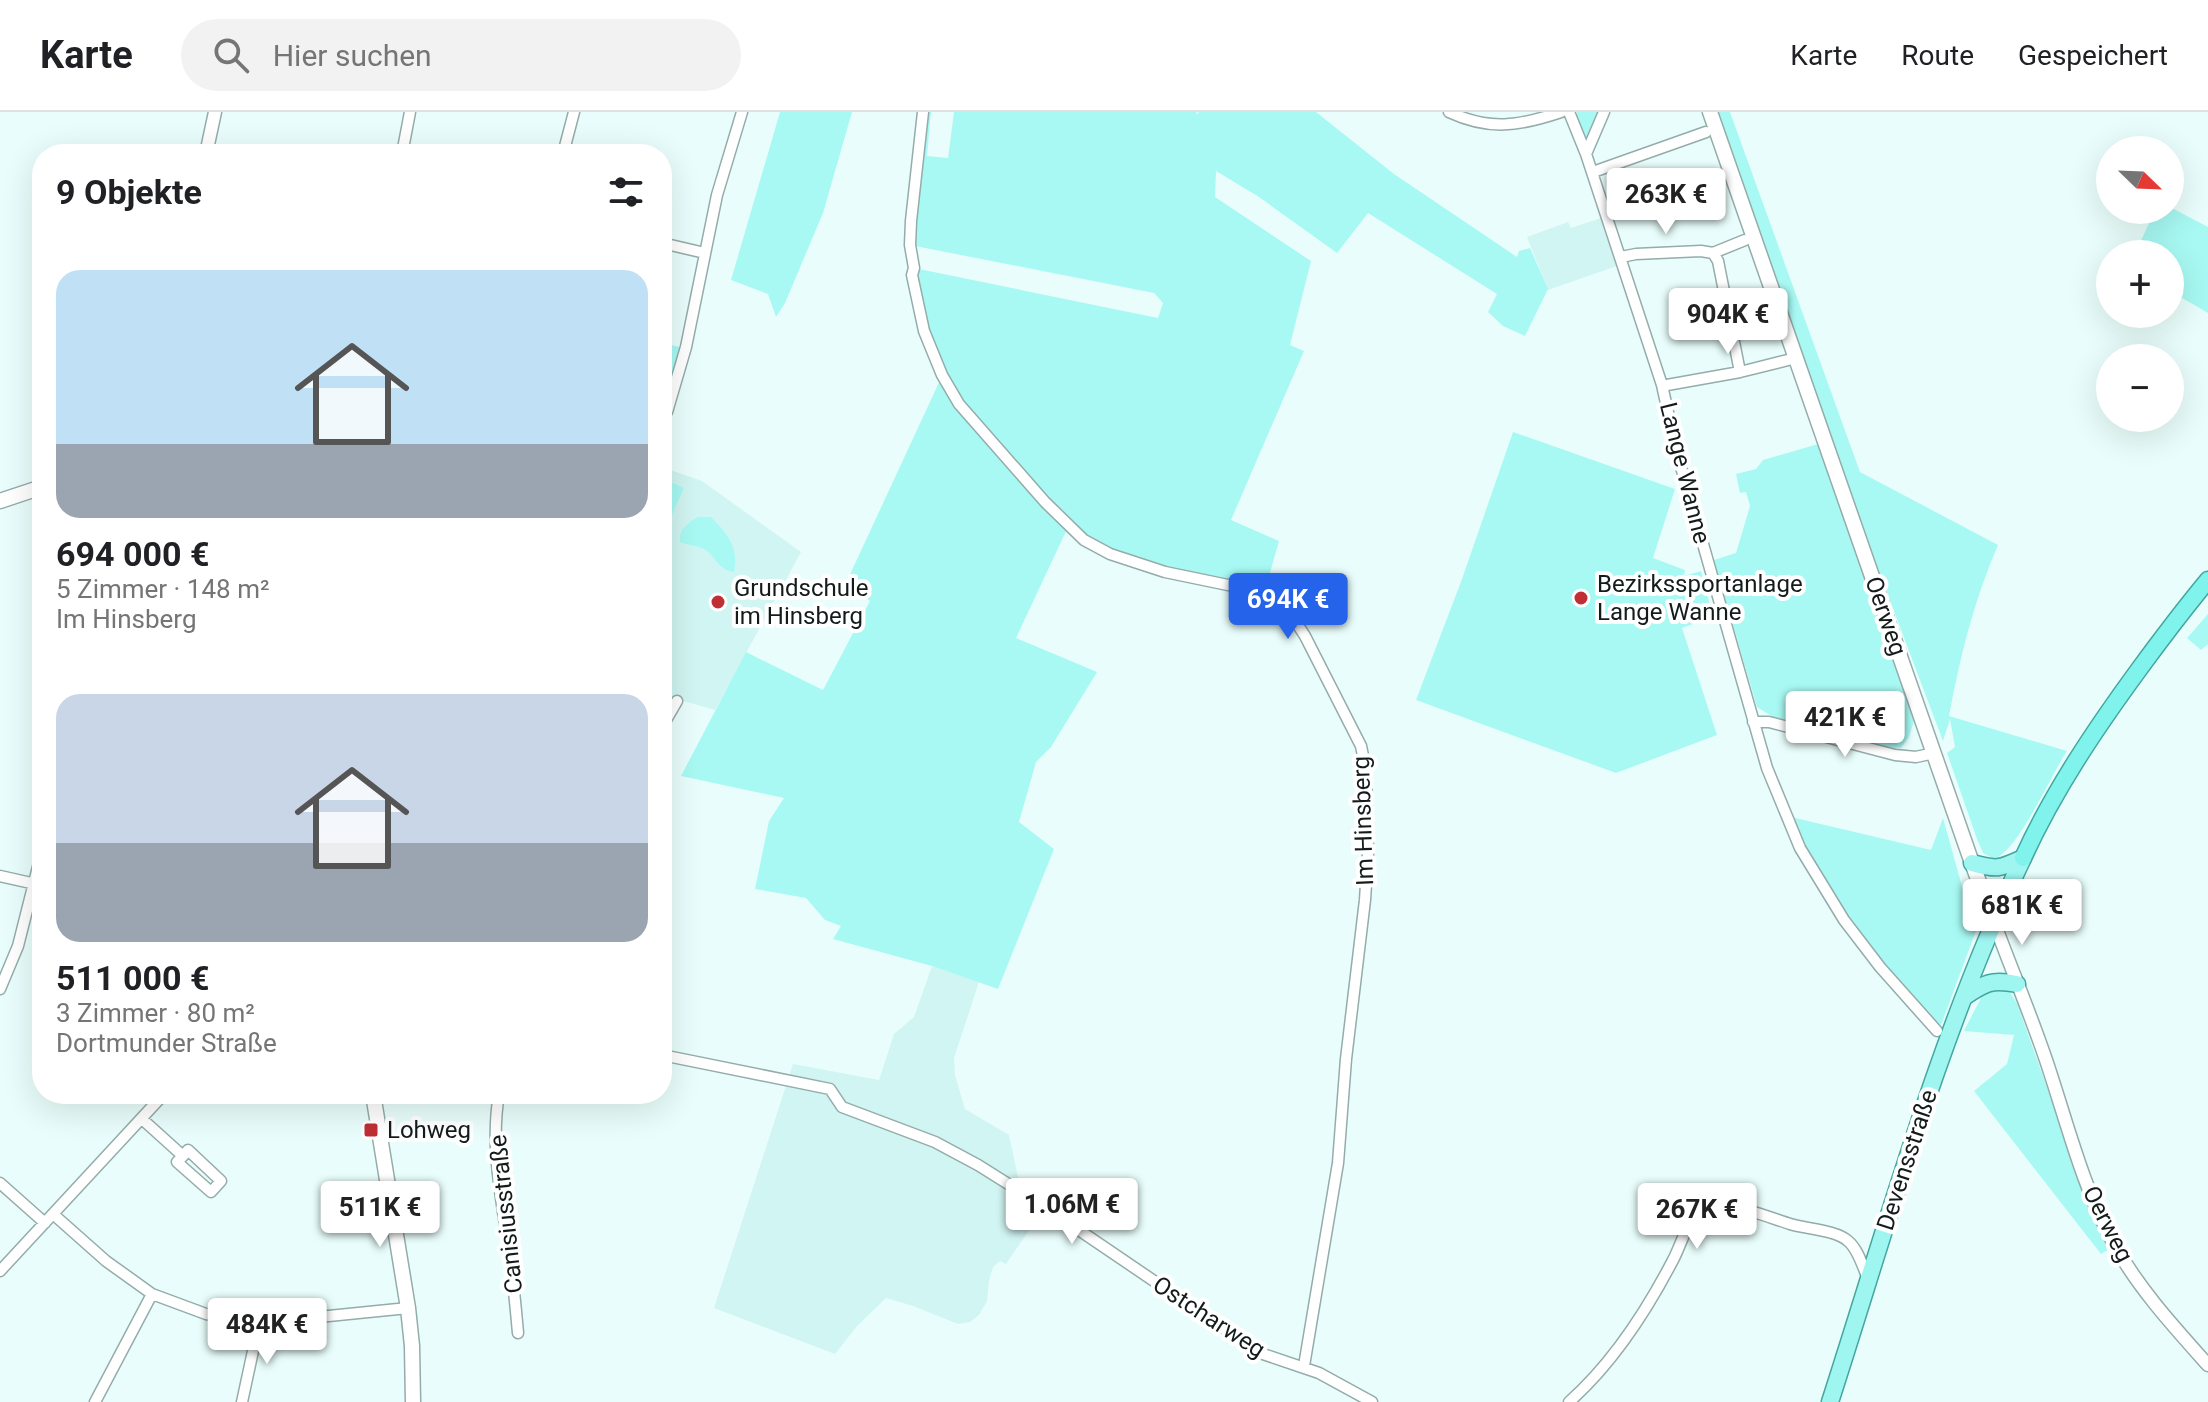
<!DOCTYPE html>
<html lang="de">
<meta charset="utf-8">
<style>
:root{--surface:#fff;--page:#f2f2f2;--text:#202124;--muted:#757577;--line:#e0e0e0;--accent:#2563eb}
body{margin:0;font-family:Roboto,sans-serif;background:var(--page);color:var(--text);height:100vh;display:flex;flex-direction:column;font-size:30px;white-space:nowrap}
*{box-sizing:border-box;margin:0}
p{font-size:26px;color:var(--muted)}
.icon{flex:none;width:44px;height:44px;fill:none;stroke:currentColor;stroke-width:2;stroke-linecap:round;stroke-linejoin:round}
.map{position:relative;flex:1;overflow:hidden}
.sheet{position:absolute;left:32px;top:32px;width:640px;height:960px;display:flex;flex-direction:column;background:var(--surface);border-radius:32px;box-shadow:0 8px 32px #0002}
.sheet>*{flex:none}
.needle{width:52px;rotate:113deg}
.buttons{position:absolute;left:2096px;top:24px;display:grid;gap:16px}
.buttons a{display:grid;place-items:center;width:88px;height:88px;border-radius:50%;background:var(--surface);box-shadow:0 8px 32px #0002;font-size:40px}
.price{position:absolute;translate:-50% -68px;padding:0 18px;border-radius:8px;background:#fff;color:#222;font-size:26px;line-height:52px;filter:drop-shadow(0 2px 4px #0008)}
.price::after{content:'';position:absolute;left:50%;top:48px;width:24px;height:18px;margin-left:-12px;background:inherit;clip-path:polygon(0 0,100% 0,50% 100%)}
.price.selected{background:var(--accent);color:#fff}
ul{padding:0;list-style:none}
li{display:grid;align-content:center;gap:16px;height:424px;padding:0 24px}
li span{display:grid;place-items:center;height:248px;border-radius:24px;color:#555}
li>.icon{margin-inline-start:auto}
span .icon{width:144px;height:144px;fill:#fffc;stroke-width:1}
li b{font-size:34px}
h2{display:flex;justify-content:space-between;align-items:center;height:96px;padding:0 24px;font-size:34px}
header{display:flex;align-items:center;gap:48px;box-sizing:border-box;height:112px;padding:0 40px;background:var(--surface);border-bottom:2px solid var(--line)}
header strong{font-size:38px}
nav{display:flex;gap:44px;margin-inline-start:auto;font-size:28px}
.search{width:560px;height:72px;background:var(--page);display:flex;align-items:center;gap:20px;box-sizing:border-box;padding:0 28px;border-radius:44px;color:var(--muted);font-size:30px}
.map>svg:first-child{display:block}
.built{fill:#d1f5f2}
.green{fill:#a8f9f3}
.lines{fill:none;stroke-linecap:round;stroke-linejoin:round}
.stream{stroke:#46b9b3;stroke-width:3}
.minor-casing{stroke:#94acaa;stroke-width:13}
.tertiary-casing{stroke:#94acaa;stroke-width:15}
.secondary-casing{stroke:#94acaa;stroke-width:17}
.primary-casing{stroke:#44a6a0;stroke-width:19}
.trunk-casing{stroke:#44a6a0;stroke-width:19}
.minor{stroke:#fff;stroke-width:10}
.tertiary{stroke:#fff;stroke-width:12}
.secondary{stroke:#fff;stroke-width:14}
.primary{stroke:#9ff6f1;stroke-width:16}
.trunk{stroke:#7ff3ec;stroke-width:16}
.poi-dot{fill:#bf2f34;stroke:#fff;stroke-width:3}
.labels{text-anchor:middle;stroke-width:8;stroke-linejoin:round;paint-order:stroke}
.street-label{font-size:24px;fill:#131c1b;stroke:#fff}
.poi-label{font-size:24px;fill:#131c1b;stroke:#fff;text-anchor:start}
</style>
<header>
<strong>Karte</strong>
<div class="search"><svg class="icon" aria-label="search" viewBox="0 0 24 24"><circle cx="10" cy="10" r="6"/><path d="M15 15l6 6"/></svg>Hier suchen</div>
<nav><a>Karte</a><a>Route</a><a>Gespeichert</a></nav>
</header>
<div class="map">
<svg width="2208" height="1290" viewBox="0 0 2208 1290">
<rect width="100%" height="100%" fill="#e9fefc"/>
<path class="built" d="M1601,106L1617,154L1548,178L1527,125L1568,110L1571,116Z
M662,355L702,369L801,440L715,598L662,583Z
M932,854L979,870L954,946L955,963L965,997L1009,1023L1021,1079L1045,1095L1006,1152L1000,1149L993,1155L989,1169L987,1189L979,1203L970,1210L958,1212L913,1194L886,1186L857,1214L835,1242L714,1196L793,952L879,968L894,922L914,905Z"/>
<path class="green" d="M780,0H852L823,101L785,191L776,205L768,182L731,168Z
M923,0H931L927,44L948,46L954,0H1197L1196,3L1199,0H1316L1394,62L1517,145L1519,139L1530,136L1548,177L1525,224L1503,214L1488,200L1497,182L1368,101L1337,141L1259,85L1216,59L1215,85L1311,149L1290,233L1304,239L1231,408L1279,429L1264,482L1139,453L1068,415L1016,526L1097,560L1051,635L1036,650L1019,710L1054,737L998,877L932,854L833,827L841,814L825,808L806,786L755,777L769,709L784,686L681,664L746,540L823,578L870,489L846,471L942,264L924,218L914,156L1158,206L1163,191L1154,181L910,133Z
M1577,0H1600L1588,25H1584L1577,6Z
M1711,0H1730L1860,360L1998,433C1974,488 1960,545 1949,604L2067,639C2051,663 2018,739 1994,747L1983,741L1977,727L1947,641L1955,635L1950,607L1943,629L1798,245Z
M2170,95L2208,115V201L2170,179V142H2135L2155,98H2170Z
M662,231L680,235L662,299Z
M1513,320L1675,377L1653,446L1685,458L1684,464L1701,459L1713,505L1682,516L1717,623L1616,661L1416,588L1462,467Z
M1818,332L1914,609L1909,625L1901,636H1894L1775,606L1757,595L1714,448L1736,441L1750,394L1746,380L1740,381L1736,362L1756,357L1763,348Z
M662,366L684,376L662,425Z
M698,405H711C728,422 739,436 734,460C719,458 717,447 707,439C700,433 689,434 680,430C679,416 687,412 698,405Z
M2208,502V532L2201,538L2187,526Z
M1791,705L1931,738L1943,706L1965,785L1977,816L1941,913C1921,900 1906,878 1891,859C1853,811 1815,761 1791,705Z
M2007,876L2017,891L2073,1049L2111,1136L2101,1142L1974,979L2007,952L2014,923L1964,919L1982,884L1986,879Z"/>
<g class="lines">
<path class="stream" d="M141,42L142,40L148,42"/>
<defs>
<path id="minor" d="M923,0L911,109L910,133L914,156L912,163L924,219L942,263L959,292L1045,390L1084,428L1110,442L1165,460L1252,478L1279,492L1294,507L1305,524L1361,634L1366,658L1368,741L1365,788L1346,947L1338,1051L1304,1254
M1449,0C1490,19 1519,14 1561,0
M1569,0L1586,42
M1604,0L1586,42L1662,273L1677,341L1767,656L1800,736L1844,808L1880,855L1937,919
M402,42L410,0
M563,42L574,0
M1593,60L1706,20
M662,131L705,141
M1713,141L1718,149L1740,260
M1621,145L1636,142L1701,139L1713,141L1745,128
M1667,273L1740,260L1796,246
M667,300L686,235L717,83L742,0
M1753,610H1769L1895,643L1916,645L1934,641
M662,615L677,589
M0,764L40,773
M0,877L18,834L42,739
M662,943L830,977L842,995L935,1030L978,1053L1045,1095L1260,1241L1319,1261L1372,1290
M499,982C489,1040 504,1097 511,1154C514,1176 516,1199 518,1221
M142,1007L183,1044L177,1050L211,1080L221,1069L188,1038L183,1044
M0,1071L45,1111
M53,1102L106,1149L152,1182L206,1202L259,1211L408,1196
M0,1159L164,982
M95,1290L152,1182
M242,1290L259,1211
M1569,1290C1613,1251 1646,1200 1673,1148C1681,1134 1691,1096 1707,1092C1725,1088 1771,1106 1790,1112C1806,1117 1836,1118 1848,1129C1858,1137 1863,1155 1868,1167"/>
<path id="tertiary" d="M206,42L215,0
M1994,810C2011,856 2030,901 2046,948C2067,1010 2082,1074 2114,1132C2139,1177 2174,1215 2208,1253"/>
<path id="secondary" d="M1710,0L1972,751L1994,810
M0,389L42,375
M373,982L408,1196L412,1234L413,1290"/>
<path id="primary" d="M1972,751C1997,758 1999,757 2023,746
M1964,885C1985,871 1991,867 2017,872
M1830,1290C1889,1107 1940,920 2023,746"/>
<path id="trunk" d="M2023,746C2054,678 2096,616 2140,556C2162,526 2184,497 2208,468"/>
</defs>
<use href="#minor" class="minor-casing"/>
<use href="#tertiary" class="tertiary-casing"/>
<use href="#secondary" class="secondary-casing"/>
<use href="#primary" class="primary-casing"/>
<use href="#trunk" class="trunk-casing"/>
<use href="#minor" class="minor"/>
<use href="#tertiary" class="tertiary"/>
<use href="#secondary" class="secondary"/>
<use href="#primary" class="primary"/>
<use href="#trunk" class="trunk"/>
</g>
<g class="poi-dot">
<circle cx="1581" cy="486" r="8"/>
<circle cx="718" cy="490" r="8"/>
<rect x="363" y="1010" width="16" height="16" rx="4"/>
</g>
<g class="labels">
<g class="street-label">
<text transform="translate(1685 361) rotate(76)" y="8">Lange Wanne</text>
<text transform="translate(1886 504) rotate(71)" y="8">Oerweg</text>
<text transform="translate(1363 709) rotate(-92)" y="8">Im Hinsberg</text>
<text transform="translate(1907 1048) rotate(-72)" y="8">Devensstraße</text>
<text transform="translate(506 1102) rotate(-96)" y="8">Canisiusstraße</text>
<text transform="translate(2108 1112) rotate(63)" y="8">Oerweg</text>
<text transform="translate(1209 1205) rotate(33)" y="8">Ostcharweg</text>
</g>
<g class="poi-label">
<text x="1597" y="480">Bezirkssportanlage<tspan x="1597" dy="28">Lange Wanne</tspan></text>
<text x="734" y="484">Grundschule<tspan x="734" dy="28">im Hinsberg</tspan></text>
<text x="387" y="1026">Lohweg</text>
</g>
</g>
</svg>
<div class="buttons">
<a><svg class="needle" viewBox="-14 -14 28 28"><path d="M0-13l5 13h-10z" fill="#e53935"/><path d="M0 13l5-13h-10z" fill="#757577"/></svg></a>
<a>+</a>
<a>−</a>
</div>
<b class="price" style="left:1666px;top:124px">263K €</b>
<b class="price" style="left:1728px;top:244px">904K €</b>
<b class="price selected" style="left:1288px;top:529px">694K €</b>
<b class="price" style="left:1845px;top:647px">421K €</b>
<b class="price" style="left:2022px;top:835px">681K €</b>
<b class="price" style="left:1072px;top:1134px">1.06M €</b>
<b class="price" style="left:380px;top:1137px">511K €</b>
<b class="price" style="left:1697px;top:1139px">267K €</b>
<b class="price" style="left:267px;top:1254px">484K €</b>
<section class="sheet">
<h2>9 Objekte<svg class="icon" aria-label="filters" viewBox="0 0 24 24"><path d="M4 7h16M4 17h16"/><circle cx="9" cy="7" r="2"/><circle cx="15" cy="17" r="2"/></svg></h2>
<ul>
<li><span style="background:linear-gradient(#bfe0f5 70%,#9aa5b1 0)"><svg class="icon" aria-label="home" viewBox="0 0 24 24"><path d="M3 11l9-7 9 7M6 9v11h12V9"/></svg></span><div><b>694 000 €</b><p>5 Zimmer · 148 m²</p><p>Im Hinsberg</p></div></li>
<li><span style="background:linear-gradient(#c9d6e8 60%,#9aa5b1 0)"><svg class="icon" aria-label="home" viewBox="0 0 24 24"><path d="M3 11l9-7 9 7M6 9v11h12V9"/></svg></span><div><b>511 000 €</b><p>3 Zimmer · 80 m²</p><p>Dortmunder Straße</p></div></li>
</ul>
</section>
</div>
